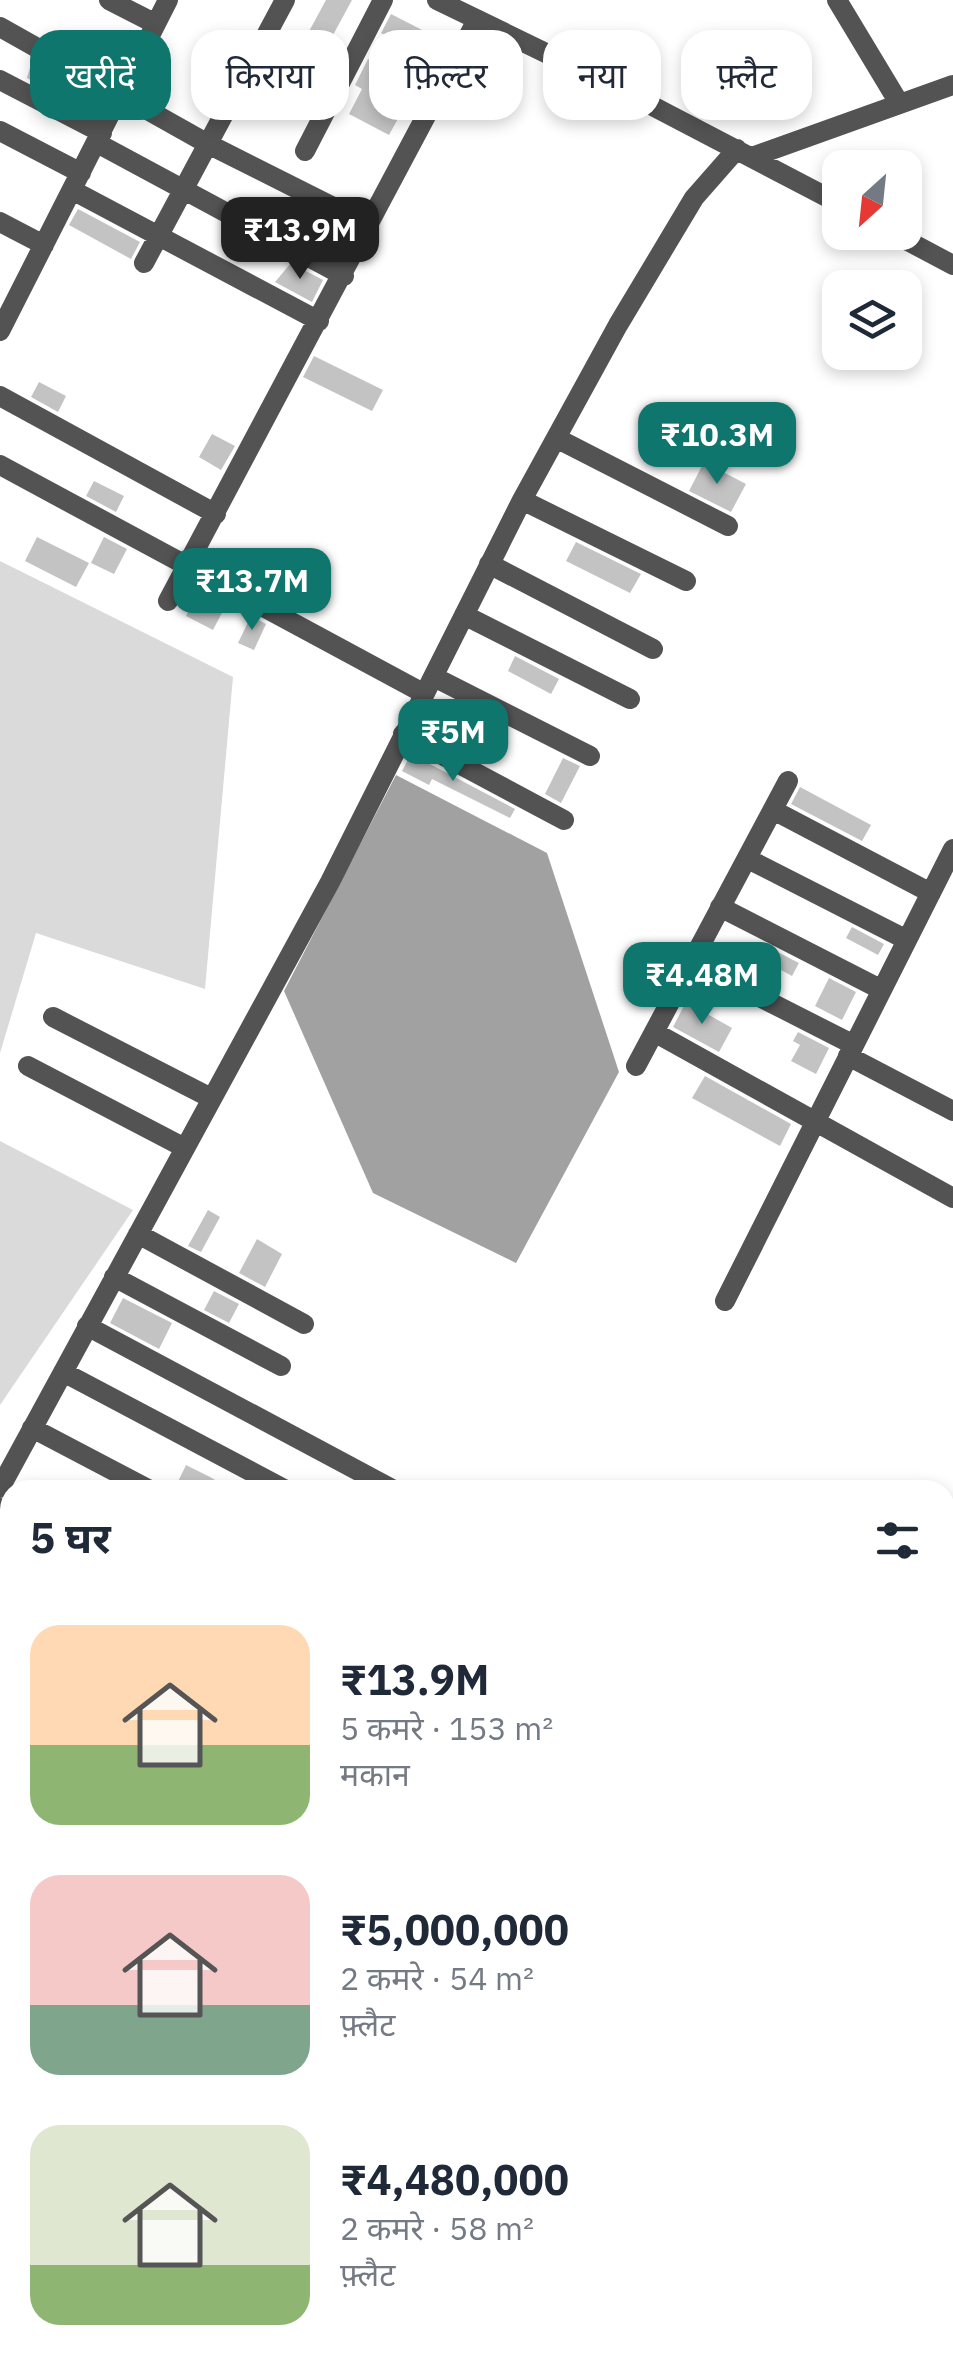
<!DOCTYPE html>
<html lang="hi">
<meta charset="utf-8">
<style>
:root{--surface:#fff;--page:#f6f6f7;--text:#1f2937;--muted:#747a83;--accent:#0f766e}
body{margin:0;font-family:"IBM Plex Sans","Noto Sans Devanagari",sans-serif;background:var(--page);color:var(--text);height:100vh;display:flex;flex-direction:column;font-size:38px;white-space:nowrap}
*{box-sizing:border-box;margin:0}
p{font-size:32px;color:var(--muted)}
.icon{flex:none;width:55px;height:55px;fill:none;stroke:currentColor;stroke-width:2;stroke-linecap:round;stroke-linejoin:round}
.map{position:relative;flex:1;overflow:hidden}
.sheet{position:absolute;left:0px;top:1480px;width:955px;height:892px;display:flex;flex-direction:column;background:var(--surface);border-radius:30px 30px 0 0;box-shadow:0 5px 15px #0003}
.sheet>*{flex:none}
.banner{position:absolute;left:30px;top:30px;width:895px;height:90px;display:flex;gap:20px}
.needle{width:65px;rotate:207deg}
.controls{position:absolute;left:822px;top:150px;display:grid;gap:20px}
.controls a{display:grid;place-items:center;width:100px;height:100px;border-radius:20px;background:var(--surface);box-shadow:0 5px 15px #0003;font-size:50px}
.price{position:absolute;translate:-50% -85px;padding:0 22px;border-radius:20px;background:var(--accent);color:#fff;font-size:32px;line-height:65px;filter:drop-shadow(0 2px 5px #0008)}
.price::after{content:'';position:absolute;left:50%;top:60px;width:30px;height:22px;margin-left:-15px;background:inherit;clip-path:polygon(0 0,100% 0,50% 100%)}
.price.on{background:#222;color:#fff}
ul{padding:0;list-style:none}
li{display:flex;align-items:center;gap:30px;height:250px;padding:0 30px}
li span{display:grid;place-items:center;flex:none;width:280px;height:200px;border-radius:30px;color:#555}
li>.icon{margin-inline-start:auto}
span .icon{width:120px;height:120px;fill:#fffc;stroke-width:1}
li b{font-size:42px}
h2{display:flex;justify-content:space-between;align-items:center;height:120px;padding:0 30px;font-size:42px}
.pill{padding:0 35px;border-radius:30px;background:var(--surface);box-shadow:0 5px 15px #0003;font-size:35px;line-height:90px}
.pill.on{background:var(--accent);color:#fff}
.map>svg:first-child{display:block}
.green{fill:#dadada}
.water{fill:#a1a1a1}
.building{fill:#c3c3c3}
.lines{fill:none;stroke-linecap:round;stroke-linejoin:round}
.minor{stroke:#535353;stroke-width:20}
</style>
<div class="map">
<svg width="953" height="2371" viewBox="0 0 953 2371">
<rect width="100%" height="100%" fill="#fff"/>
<path class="green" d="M0,561L233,677L205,989L36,933L0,1053Z
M0,1141L133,1210L0,1405Z"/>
<path class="water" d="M396,775L547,853L619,1072L516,1263L373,1193L284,991Z
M953,1793V1967L945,1963V1799Z
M357,2362H654L669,2371H351Z"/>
<path class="building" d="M326,0H352L314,70L294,59Z
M391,14L426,32L416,51L381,33Z
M368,59L401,76L386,105L401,113L389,135L349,114L362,89L355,85Z
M32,61L102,100L99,106L48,79L41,86L27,78Z
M78,209L140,242L131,259L69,225Z
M291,263L323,280L312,302L275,282Z
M314,356L383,390L372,411L303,377Z
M39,382L66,396L58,412L31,397Z
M212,434L235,446L221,470L199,457Z
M704,462L746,484L731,512L689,491Z
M94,481L124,496L116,512L86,496Z
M37,537L89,563L76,587L25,561Z
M104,537L127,549L114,574L91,563Z
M576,542L641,574L630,593L566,561Z
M200,588L227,603L213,630L186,616Z
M251,616L266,624L254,650L238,643Z
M515,656L559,679L551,694L508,671Z
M411,754L515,809L510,818L432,779L429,785L402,771Z
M563,758L580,766L561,803L545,794Z
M800,787L871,825L862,841L791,804Z
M852,927L884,944L878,955L846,938Z
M764,945L799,963L792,976L757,957Z
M829,978L856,992L842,1020L815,1006Z
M686,1002L732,1028L719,1052L673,1027Z
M798,1032L829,1048L816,1074L791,1061L800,1045L793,1041Z
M705,1076L791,1124L780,1146L692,1098Z
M208,1210L220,1217L201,1252L188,1246Z
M257,1239L282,1254L265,1287L239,1273Z
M214,1291L239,1304L229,1323L204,1310Z
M123,1298L172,1323L159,1349L110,1323Z
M186,1465L210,1477L233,1490H174Z"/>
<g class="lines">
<path class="minor" d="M109,0L156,24
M437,0L618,88L840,204
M837,0L899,103
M0,27L208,144L369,225
M0,80L102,133
M0,131L81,173
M97,143L344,276
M305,151L383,0
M752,157L953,85
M72,190L319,321
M0,222L44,245
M891,232L953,265
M144,263L285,0
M0,331L168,0
M0,396L216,514
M556,438L728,526
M0,465L423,693
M522,500L686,581
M489,564L653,649
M168,601L477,20
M464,615L630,699
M434,677L590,756
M403,734L564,820
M773,810L931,893
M748,859L907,940
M720,907L882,990
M691,962L854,1045
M53,1017L211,1098
M654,1032L953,1198
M848,1056L953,1111
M28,1066L185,1148
M636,1066L788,781
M138,1234L304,1324
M114,1277L281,1366
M725,1301L953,849
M87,1326L394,1490
M63,1372L286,1490
M32,1428L150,1490
M0,1488L330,882L522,500L618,325L694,198L737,149
M0,1508L10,1513
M0,1565L10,1570
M0,1627L10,1632
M0,1685L10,1690
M0,1747L10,1752
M945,2020L953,2024
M945,2108L953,2112"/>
</g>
</svg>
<div class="controls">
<a><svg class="needle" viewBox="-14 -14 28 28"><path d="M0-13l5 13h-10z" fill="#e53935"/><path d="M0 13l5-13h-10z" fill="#747a83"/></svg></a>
<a><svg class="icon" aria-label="layers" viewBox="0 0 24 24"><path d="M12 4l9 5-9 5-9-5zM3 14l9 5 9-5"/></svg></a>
</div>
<b class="price on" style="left:300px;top:282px">₹13.9M</b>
<b class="price" style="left:717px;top:487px">₹10.3M</b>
<b class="price" style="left:252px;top:633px">₹13.7M</b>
<b class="price" style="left:453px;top:784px">₹5M</b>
<b class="price" style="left:702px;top:1027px">₹4.48M</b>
<div class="banner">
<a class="pill on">खरीदें</a>
<a class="pill">किराया</a>
<a class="pill">फ़िल्टर</a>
<a class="pill">नया</a>
<a class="pill">फ़्लैट</a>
</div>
<section class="sheet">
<h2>5 घर<svg class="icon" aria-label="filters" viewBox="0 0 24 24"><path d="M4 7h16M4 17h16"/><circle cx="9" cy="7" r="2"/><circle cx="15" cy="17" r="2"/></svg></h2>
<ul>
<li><span style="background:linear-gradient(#ffd9b3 60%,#8fb573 0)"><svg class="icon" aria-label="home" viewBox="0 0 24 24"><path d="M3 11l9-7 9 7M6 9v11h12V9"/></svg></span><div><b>₹13.9M</b><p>5 कमरे · 153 m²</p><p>मकान</p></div></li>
<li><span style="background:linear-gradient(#f6c9c9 65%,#7fa58c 0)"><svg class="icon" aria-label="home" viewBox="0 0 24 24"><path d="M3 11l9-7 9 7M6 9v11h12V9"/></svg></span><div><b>₹5,000,000</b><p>2 कमरे · 54 m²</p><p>फ़्लैट</p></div></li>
<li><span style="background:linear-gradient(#dfe7d0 70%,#8fb573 0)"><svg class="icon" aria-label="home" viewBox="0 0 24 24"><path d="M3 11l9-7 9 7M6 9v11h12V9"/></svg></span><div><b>₹4,480,000</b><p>2 कमरे · 58 m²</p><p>फ़्लैट</p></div></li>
</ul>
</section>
</div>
